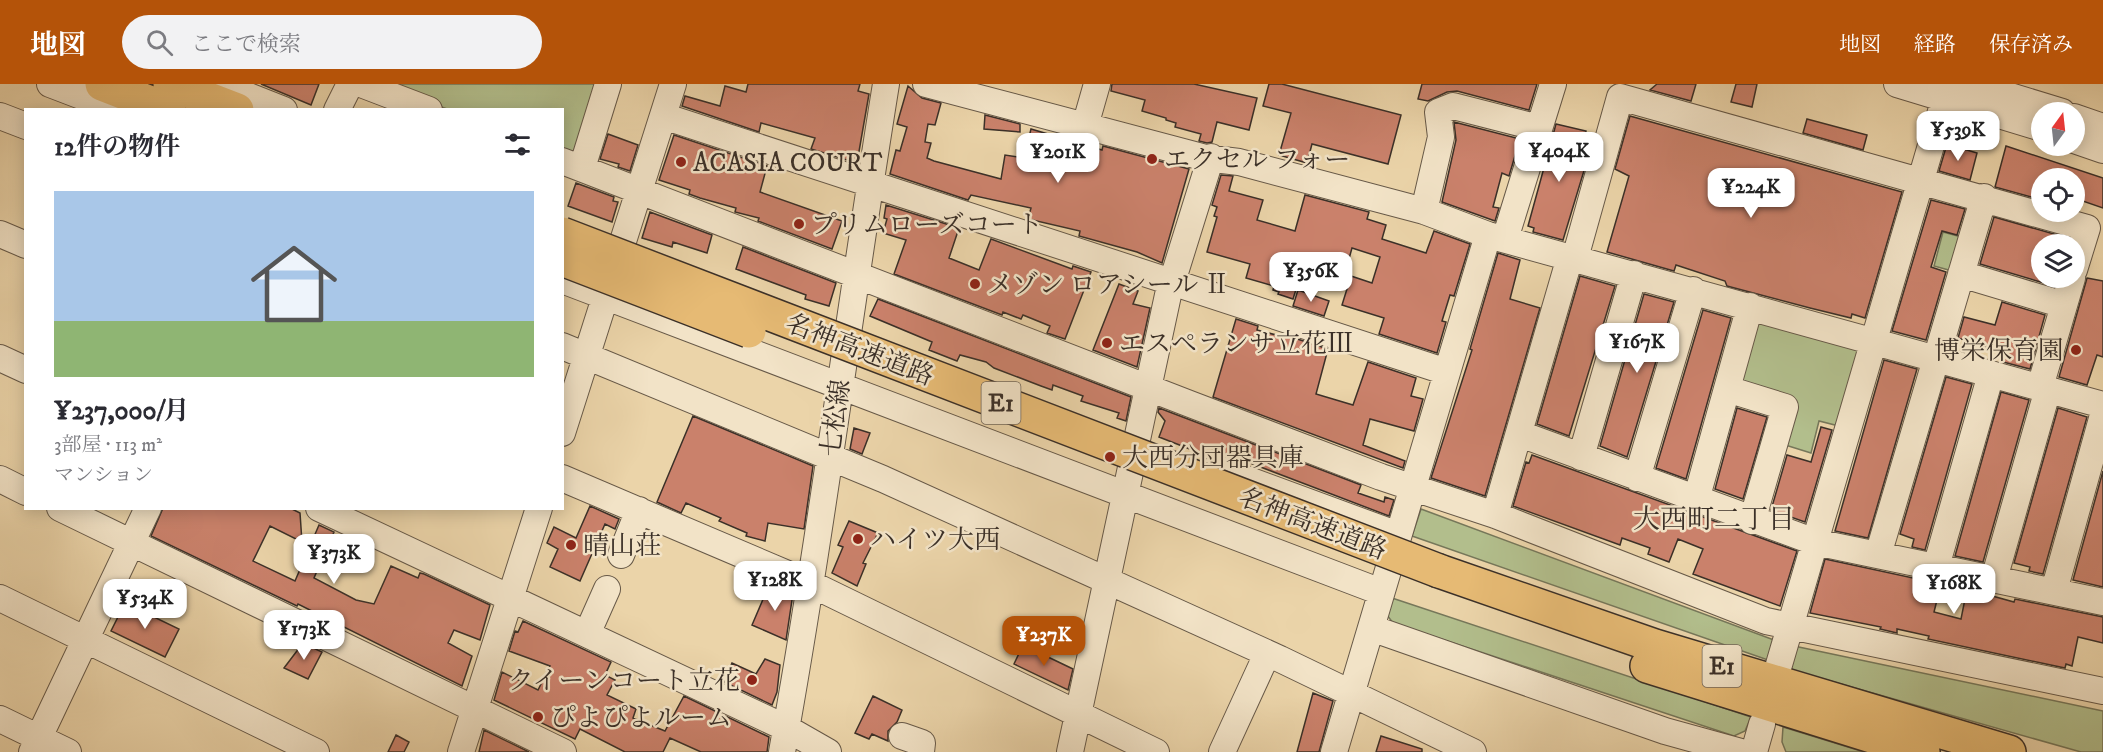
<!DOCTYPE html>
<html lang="ja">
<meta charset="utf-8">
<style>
:root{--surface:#fff;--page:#f2f2f3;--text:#2b2b33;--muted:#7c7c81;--accent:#b45309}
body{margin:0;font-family:"IM FELL DW Pica","Noto Serif JP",serif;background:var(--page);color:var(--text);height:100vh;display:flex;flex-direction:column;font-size:22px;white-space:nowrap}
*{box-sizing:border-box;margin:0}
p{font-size:20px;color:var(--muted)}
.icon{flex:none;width:33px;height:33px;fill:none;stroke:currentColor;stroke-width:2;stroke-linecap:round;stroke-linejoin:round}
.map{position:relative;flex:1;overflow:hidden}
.sheet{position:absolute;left:24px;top:24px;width:540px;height:402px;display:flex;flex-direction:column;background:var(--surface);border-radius:0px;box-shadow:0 3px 15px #0003}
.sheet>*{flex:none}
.needle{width:39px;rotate:15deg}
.fabs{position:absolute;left:2031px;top:18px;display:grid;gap:12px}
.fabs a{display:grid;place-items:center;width:54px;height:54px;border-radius:50%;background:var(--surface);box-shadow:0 3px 15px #0003;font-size:30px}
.price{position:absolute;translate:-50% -51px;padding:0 14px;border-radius:12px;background:#fff;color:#222;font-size:20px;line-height:39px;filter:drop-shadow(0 2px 3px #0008)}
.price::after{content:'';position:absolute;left:50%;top:36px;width:18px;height:14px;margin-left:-9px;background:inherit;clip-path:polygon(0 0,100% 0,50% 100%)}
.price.current{background:var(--accent);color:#fff}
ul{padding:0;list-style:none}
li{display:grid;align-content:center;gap:12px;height:318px;padding:0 30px}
li span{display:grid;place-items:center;height:186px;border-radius:0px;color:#555}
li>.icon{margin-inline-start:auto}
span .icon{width:108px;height:108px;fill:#fffc;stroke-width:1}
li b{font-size:26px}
h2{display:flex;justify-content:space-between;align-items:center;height:72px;padding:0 30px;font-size:26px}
header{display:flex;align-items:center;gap:36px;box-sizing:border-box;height:84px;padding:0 30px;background:var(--accent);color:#fff}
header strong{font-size:28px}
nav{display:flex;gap:33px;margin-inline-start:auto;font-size:21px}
.search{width:420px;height:54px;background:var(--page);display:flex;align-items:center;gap:15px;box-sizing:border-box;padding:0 21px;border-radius:33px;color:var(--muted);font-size:22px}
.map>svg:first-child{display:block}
.green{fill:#b2be8c;stroke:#76775a;stroke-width:1.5}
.building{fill:#ca816b;stroke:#3b3028;stroke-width:1.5}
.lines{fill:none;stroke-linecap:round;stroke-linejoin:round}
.minor-casing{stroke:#675948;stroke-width:28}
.highway-casing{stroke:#3b3028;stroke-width:36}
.minor{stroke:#f2e3c7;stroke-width:26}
.highway{stroke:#e6ba74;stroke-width:33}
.highway-bridge-casing{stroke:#3b3028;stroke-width:36;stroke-linecap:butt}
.highway-bridge{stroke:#e6ba74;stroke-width:33}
.poi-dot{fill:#8f2418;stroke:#f2e3c7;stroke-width:2}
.labels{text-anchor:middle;stroke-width:5;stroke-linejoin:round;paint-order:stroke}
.shield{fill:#f2e3c7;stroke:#726658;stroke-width:1.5}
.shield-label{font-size:24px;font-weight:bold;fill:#3b3028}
.poi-label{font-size:26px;fill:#3b3028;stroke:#f2e3c7;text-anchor:start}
.street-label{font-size:26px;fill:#3b3028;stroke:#f2e3c7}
.neighbourhood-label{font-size:27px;fill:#3b3028;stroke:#f2e3c7}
</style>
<header>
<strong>地図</strong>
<div class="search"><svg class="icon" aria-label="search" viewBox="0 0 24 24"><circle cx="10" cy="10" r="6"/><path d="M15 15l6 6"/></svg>ここで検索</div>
<nav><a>地図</a><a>経路</a><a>保存済み</a></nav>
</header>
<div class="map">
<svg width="2103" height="668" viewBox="0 0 2103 668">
<rect width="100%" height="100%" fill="#ebd4a9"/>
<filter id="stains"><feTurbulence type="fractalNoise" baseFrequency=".00333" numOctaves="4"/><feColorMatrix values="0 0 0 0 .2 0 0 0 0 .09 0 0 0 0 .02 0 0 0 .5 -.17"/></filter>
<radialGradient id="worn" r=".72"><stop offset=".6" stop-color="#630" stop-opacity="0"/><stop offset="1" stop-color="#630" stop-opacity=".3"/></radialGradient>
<path class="green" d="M379,0H600L578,75L563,69L562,26L447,25Z
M1943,148L1965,154L1956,188L1934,182Z
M1752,235L1862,265L1839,342L1819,337L1811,369L1782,360L1793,321L1738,299Z
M1421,425L1774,556L1768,576L1412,452Z
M1392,514L1751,633L1745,647L1734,652L1393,539L1387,531Z
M1794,562L2103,627V668H2081L1788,585Z
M1783,643L1864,668H1786L1782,658Z"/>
<path class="building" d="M261,0H319L311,21Z
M748,0H860L858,7L869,10L857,79L811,65L815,54L761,39L759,48L682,22L685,12L720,22L725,2L746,8Z
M1112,0H1194L1257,14L1249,46L1217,38L1212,58L1207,59L1199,57L1201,50L1175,43L1176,39L1166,36V34L1142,27L1145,16L1111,7Z
M1269,0H1282L1401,31L1388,80L1312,60L1307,79L1279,71L1291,29L1263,22Z
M1422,0H1537L1529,26L1457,7L1447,8L1428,17L1418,15Z
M1657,0H1696L1691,17L1650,6Z
M1736,0H1757L1752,23L1731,18Z
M908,2L922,14L941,19L935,41L928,40L925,58L931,59L927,74L934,77L1001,95L1005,71L1024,74L1031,45L1102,66L1103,62L1189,85L1162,179L1137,168L1079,152L1080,147L1028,135L1031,124L971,111L968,116L890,90L896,66L900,67L907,43L897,40Z
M985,31L1020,40V48L984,45Z
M1630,32L1902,108L1865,234L1852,230L1851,234L1810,224L1727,202L1725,197L1676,181L1674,187L1607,168L1629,92L1615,85Z
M1807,35L1867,51L1863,66L1803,49Z
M1454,38L1520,55L1509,92L1502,89L1493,123L1499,124L1495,137L1442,118L1456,56Z
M1556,40L1586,47L1578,78L1586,80L1563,156L1533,148L1534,144L1528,142Z
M608,50L638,61L630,87L618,83L619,80L600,75Z
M674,51L767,82L760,108L842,137L832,165L758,137L759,134L735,128L736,124L700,114L689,110L690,106L659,96Z
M1947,60L1977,69L1970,96L1939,87Z
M2006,62L2103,94V124L2074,114V94H2042V116L1995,103Z
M1221,91L1233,92L1229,107L1263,116L1257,136L1295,147L1305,111L1369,128L1367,135L1386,141L1382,155L1426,169L1434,147L1470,160L1454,212L1450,211L1442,237L1446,238L1437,269L1379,250L1384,234L1342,221L1351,192L1372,199L1380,173L1352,164L1345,189L1305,177L1293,215L1278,210L1279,208L1273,206L1274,202L1246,194L1250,180L1207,168L1217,133L1214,132L1217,123L1212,121Z
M576,99L614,113L613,117L618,118L612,138L568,122Z
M1931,116L1965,125L1957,151L1942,147L1931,183L1946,188L1926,256L1892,247Z
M886,121L959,144L949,174L979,186L991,155L1072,185L1073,182L1091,188L1065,255L1047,249L1050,242L1023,231L1021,235L1003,228L1002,231L894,190L906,156L883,149L887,135L884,134Z
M650,128L712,151L707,169L673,158L672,163L642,154Z
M1994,133L2068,154L2066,160H2042V194H2057L2054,202L1980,180Z
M743,163L836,199L829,222L805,215L806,211L736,185Z
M1498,169L1520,176L1510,215L1540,224L1485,412L1431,394L1472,266L1470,265Z
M1580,192L1615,202L1569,352L1537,340Z
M2087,194L2103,197V273L2097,271L2087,301L2059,293Z
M1119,200L1138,207L1133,220L1150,224L1137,283L1093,266Z
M1298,206L1329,217L1324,232L1293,222Z
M1644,210L1674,218L1627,373L1600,362Z
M878,215L1131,313L1126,337L1117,334L1119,329L1081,317L1083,312L1053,301L1052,306L1041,302L994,284L986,278L960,271L957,277L929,266L932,258L870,232Z
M2002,218L2045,231L2030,285L2003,278L2006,269L1958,254L1964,233L1995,241Z
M1703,226L1731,234L1686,395L1656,384Z
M1236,235L1258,242L1257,246L1284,253L1285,251L1328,265L1316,310L1353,321L1368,278L1416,294L1411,312L1423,315L1414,347L1370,335L1363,361L1405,377L1403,384L1213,313Z
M1884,276L1917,285L1868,454L1835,447Z
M1946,293L1972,300L1925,466L1912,463L1914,455L1900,450Z
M2001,308L2029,316L1983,478L1955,472Z
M1159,324L1361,401L1358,409L1384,418L1385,413L1394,416L1389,432L1203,361L1200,369L1159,353L1165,337L1158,328Z
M1737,324L1767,333L1743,415L1715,405Z
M2058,324L2087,333L2043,490L2029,487L2030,483L2014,479Z
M693,332L813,382L804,445L768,439L765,457L746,452L747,449L719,437L721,434L686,419L681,429L657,418Z
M1821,343L1832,346L1805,438L1771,426L1787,371L1811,378Z
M854,344L870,349L862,370L850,365Z
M1532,371L1797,467L1780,522L1693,490L1703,465L1678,455L1669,478L1648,470L1650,464L1622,454L1620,461L1513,422L1526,378L1529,379Z
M2103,387V503L2073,496Z
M590,422L619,435L615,445L605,440L580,497L550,483L558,465L547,459L554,443L576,454Z
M163,424H290L300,429L302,458L270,442L253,477L295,497L319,441L334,448L314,494L356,516L374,520L391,482L418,494L420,489L424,490L490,521L480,556L454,546L448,559L472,572L462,602L298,520L297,522L151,452Z
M849,437L878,449L863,479L866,480L857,502L832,489L843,463L838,461Z
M1825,475L1941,500L1934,528L1961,535L1967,505L2014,518L2015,515L2103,533V559L2078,553L2072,582L2066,580L2065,584L1928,555L1929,552L1897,545V549L1880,545L1881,543L1810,529Z
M770,499L790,507L792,516L786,556L752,541Z
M125,519L179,545L165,573L111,547Z
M523,537L611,578L605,591L615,596L607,611L636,625L633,634L665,647L684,612L769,653L767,668H701L670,654L663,668H625L580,645L575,655L494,616L502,588L538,606L550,582L509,567L515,547L518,548Z
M303,559L322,568L308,595L284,584Z
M1023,561L1073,585L1068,606L1014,580Z
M765,575L780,581L777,608L772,621L724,598L732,579L756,590Z
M1313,609L1333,617L1319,668H1297Z
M873,612L902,626L897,638L888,647V657L872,650L869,655L855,649Z
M484,646L529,668H479Z
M396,651L409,658L404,668H388Z
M1381,652L1422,665V668H1376Z"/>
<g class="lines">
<defs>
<path id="minor" d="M50,0L118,26
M218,0L284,26
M361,0L429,26
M926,0L1206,74L1239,78L1424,127L1488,151L2103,321
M1897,0L2042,44
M1971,0L2062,28
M337,26L350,0
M0,32L26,42
M663,32L1447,288
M2074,33L2103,43
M1085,42L1097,0
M2074,56L2103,66
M562,77L1190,320L1381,393L1495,431L1766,537L2103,607
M582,84L608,0
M1424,127L1441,53L1438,28L1453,22L1539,44
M0,150L26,161
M1505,155L1553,0
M1575,174L1620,13L2087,144L2074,186
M1961,190L2064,221
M562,196L1381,508
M562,262L883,395L1280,575L1473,668
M0,274L26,286
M2040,303L2072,194
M1727,305L1785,323L1752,437
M562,349L673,0
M1520,350L1815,458L2103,518
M1581,373L1634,190
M1216,384L1398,451
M562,394L811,500L1156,668
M1637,394L1693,206
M0,395L26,408
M1696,416L1750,222
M60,424L563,668
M319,424L786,644L828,668
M1495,431L1570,173
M621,471L639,426
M1878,471L1984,113
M1936,483L1991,290
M1994,495L2048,305
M2054,507L2103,331
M0,514L316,668
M1371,544L1665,647L1741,668
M587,550L607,505
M1778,584L1949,0
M0,635L68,668
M902,652L922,659L921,668
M32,668L148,424
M461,668L539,424
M782,668C822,446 850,222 886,0
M1070,668L1168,211L1211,73
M1222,668L1267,570
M1334,668L1488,151
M1754,668L1762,640"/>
<path id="highway" d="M102,0L169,26
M170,0L237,26
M1439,487L1655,562L2009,668
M1647,582L1923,668"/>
</defs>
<use href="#minor" class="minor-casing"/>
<use href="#highway" class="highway-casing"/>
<use href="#minor" class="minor"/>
<use href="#highway" class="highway"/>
<defs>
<path id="highway-bridge" d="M562,150L1439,487
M562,175L749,247"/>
</defs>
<use href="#highway-bridge" class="highway-bridge-casing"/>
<use href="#highway-bridge" class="highway-bridge"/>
</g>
<g class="poi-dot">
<circle cx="1152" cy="75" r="6"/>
<circle cx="681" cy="78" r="6"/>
<circle cx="799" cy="140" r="6"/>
<circle cx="975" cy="200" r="6"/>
<circle cx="1107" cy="259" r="6"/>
<circle cx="2076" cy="266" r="6"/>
<circle cx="1110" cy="373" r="6"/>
<circle cx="858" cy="455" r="6"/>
<circle cx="571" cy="461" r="6"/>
<circle cx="752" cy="596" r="6"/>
<circle cx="538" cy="633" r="6"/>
</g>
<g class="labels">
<g class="shield">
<rect x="981.5" y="298" width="39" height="42" rx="4.5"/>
<rect x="1702.5" y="561" width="39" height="42" rx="4.5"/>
</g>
<g class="shield-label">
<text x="1001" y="327">E1</text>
<text x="1722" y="590">E1</text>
</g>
<g class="poi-label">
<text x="1164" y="84">エクセル フォー</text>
<text x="693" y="87">ACASIA COURT</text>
<text x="811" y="149">プリムローズコート</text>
<text x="987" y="209">メゾン ロアシール Ⅱ</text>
<text x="1119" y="268">エスペランサ立花Ⅲ</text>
<text x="2064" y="275" text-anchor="end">博栄保育園</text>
<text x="1122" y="382">大西分団器具庫</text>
<text x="870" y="464">ハイツ大西</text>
<text x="583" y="470">晴山荘</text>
<text x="740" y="605" text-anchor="end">クイーンコート立花</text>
<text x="550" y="642">ぴよぴよルーム</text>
</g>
<g class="street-label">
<text transform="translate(860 265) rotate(21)" y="9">名神高速道路</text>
<text transform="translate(835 334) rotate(-82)" y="9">七松線</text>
<text transform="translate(1313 439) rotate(21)" y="9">名神高速道路</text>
</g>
<g class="neighbourhood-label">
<text x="1714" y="444">大西町二丁目</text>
</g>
</g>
<rect width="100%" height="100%" filter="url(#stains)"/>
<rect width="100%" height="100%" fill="url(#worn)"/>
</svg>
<div class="fabs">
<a><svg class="needle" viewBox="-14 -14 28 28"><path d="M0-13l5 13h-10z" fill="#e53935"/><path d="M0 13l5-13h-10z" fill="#7c7c81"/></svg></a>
<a><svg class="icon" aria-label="locate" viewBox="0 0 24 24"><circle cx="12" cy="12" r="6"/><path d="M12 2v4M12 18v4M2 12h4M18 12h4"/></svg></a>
<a><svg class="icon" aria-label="layers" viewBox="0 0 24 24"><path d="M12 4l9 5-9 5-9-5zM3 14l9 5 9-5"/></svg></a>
</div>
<b class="price" style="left:1958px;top:78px">¥539K</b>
<b class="price" style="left:1559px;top:99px">¥404K</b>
<b class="price" style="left:1058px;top:100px">¥201K</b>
<b class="price" style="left:1751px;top:135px">¥224K</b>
<b class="price" style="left:1311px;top:219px">¥356K</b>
<b class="price" style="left:1637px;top:290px">¥167K</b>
<b class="price" style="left:334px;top:501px">¥373K</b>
<b class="price" style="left:775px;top:528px">¥128K</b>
<b class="price" style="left:1954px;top:531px">¥168K</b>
<b class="price" style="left:145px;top:546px">¥534K</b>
<b class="price" style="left:304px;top:577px">¥173K</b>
<b class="price current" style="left:1044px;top:583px">¥237K</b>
<section class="sheet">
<h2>12件の物件<svg class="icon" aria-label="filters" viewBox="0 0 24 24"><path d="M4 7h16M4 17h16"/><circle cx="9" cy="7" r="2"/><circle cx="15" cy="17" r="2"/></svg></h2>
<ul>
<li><span style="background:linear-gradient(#a9c7e8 70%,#8fb573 0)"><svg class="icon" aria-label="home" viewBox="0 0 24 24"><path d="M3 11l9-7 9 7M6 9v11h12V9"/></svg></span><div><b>¥237,000/月</b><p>3部屋 · 113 m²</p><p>マンション</p></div></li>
</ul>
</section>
</div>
